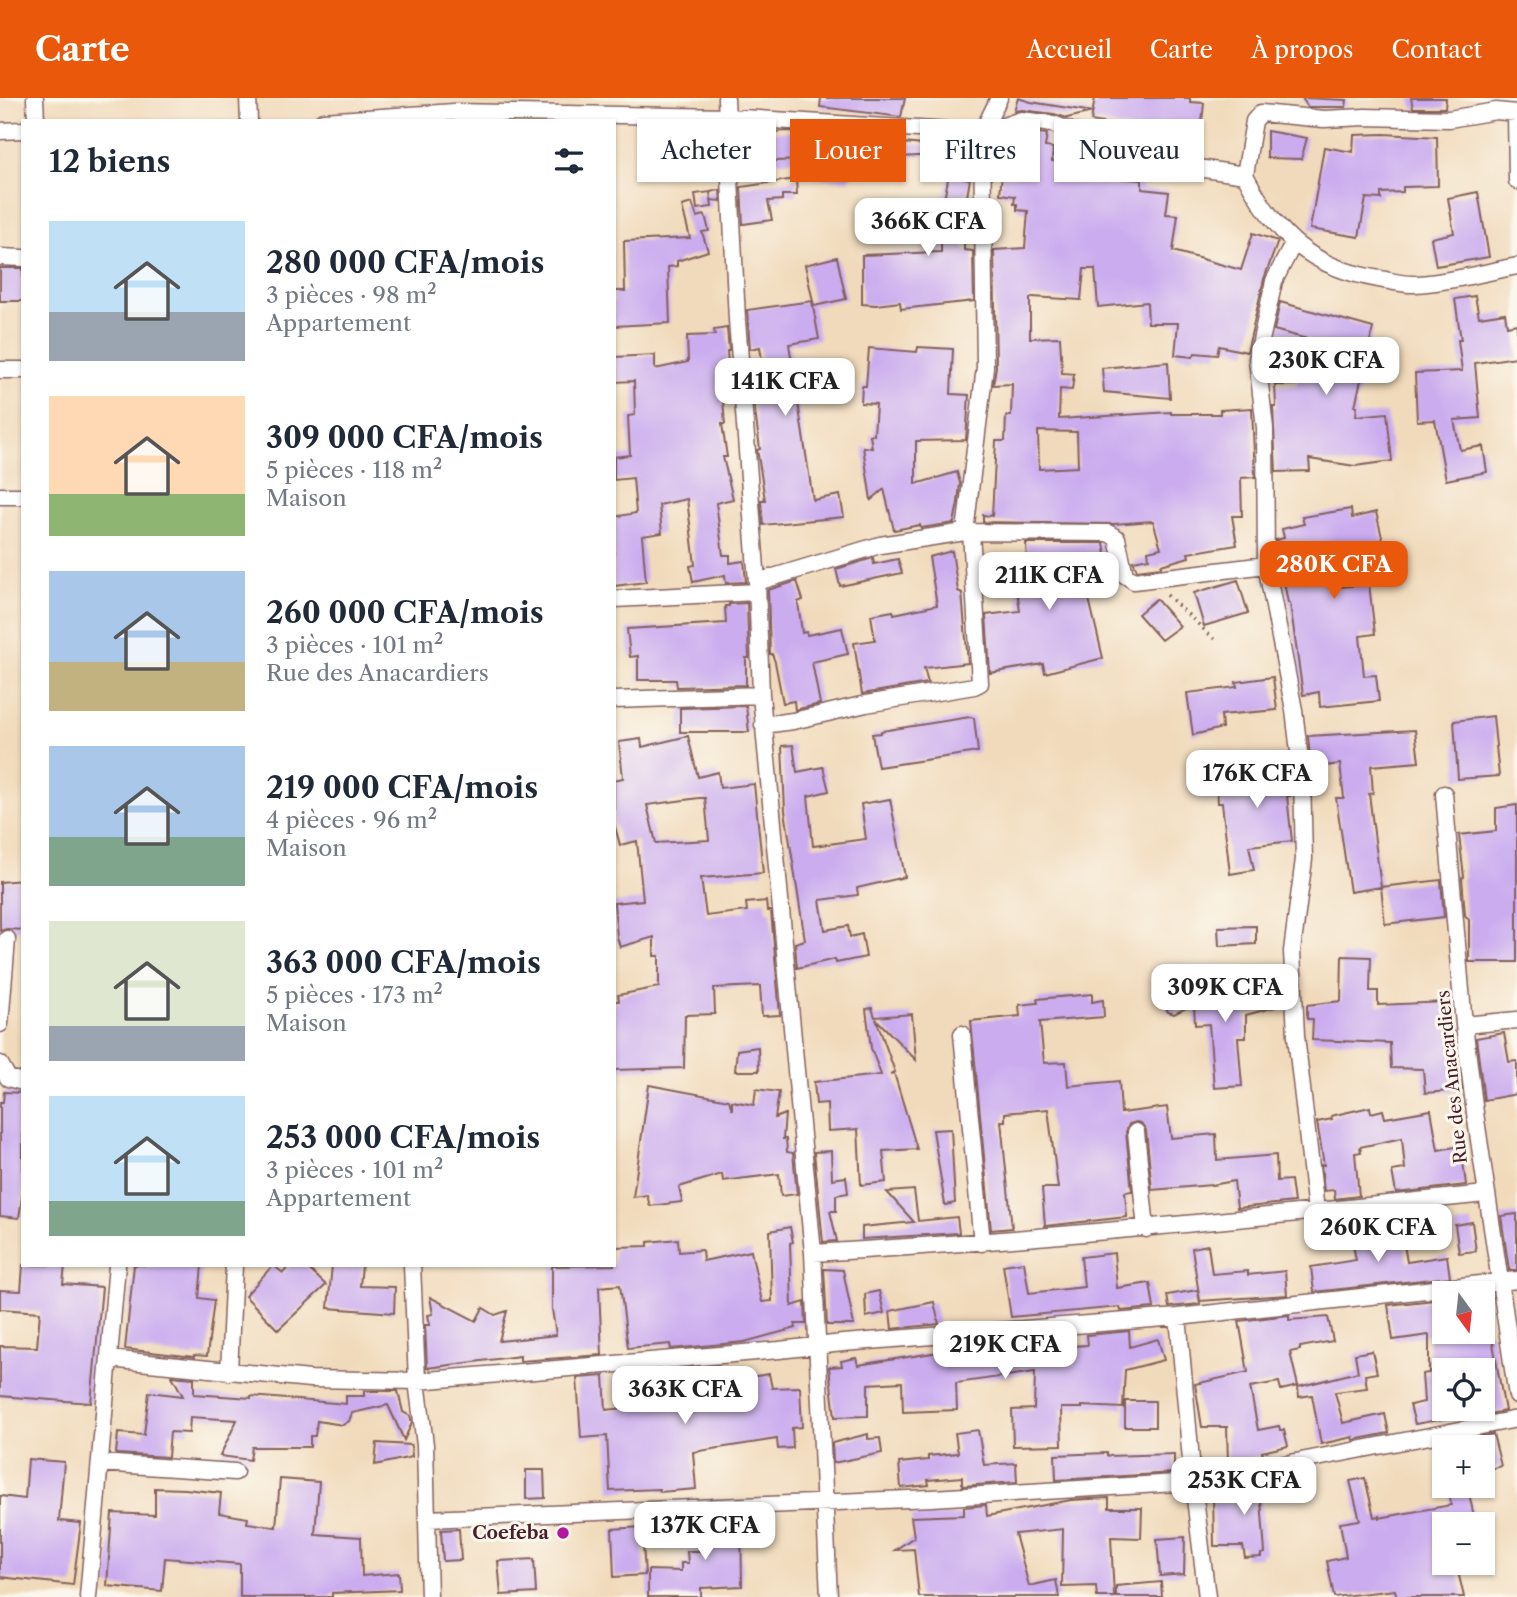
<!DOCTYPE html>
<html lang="fr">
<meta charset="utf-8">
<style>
:root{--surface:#fff;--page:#f6f6f7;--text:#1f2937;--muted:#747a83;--accent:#ea580c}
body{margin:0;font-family:"Libre Caslon Text",serif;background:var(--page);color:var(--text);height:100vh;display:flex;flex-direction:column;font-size:26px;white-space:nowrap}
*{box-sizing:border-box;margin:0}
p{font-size:23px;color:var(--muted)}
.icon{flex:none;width:38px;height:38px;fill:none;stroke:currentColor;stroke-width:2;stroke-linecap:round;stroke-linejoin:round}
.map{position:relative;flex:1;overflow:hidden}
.sheet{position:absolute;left:21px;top:21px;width:595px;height:1148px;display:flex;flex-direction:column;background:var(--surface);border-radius:0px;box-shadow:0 2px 5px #0004}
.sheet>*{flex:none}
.top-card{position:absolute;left:637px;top:21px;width:665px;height:63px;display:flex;gap:14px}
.needle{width:46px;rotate:165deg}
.tools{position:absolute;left:1432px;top:1183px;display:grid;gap:14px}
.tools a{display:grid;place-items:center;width:63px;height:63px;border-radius:0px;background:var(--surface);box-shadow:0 2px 5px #0004;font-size:35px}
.price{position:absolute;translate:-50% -60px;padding:0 16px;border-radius:14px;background:#fff;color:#222;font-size:23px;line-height:46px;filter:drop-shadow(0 2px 4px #0008)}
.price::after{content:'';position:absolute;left:50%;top:42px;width:21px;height:16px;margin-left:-10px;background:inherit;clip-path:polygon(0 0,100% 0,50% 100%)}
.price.active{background:var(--accent);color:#fff}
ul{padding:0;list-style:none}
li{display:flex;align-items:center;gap:21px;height:175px;padding:0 28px}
li span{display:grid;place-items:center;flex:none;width:196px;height:140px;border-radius:0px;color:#555}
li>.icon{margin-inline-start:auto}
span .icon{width:84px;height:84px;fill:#fffc;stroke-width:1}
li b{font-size:30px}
h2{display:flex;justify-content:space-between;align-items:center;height:84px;padding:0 28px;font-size:30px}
.chip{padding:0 24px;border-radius:0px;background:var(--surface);box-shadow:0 2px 5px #0004;font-size:24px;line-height:63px}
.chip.active{background:var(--accent);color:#fff}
header{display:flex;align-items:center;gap:42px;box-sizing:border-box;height:98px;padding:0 35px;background:var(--accent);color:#fff}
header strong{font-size:33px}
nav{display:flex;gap:38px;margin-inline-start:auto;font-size:24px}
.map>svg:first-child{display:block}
.building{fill:#caacef;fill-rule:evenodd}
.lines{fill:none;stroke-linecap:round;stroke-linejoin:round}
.minor-casing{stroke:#84605d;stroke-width:19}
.path{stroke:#84605d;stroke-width:3.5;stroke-dasharray:2 5;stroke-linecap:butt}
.minor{stroke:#fff;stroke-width:16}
.poi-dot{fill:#b5179e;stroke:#fbf7ec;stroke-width:2.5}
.labels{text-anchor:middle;stroke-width:6;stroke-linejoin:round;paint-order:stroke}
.street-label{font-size:18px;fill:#4a1f2b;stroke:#fbf7ec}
.poi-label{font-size:18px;font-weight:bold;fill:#4a1f2b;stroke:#fbf7ec;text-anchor:end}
</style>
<header>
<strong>Carte</strong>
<nav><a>Accueil</a><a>Carte</a><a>À propos</a><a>Contact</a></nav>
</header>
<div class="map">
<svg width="1517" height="1499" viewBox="0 0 1517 1499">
<rect width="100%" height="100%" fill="#fbf7ec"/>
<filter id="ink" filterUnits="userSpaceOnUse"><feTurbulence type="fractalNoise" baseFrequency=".0143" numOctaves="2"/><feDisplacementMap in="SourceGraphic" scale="14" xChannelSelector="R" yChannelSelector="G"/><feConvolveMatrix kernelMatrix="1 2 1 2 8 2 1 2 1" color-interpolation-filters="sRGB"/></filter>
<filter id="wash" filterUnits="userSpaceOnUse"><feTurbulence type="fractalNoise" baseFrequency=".00686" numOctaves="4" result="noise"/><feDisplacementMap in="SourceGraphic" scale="28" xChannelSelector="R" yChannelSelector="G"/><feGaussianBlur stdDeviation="1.57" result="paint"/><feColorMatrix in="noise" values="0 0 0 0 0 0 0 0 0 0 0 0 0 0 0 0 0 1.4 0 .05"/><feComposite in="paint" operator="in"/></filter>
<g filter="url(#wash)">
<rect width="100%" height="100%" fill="#f1dabb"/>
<g id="blocks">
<path class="building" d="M821,0H905L901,19L820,9Z
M1018,0L1031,4L1093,14L1067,20L1054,16L1022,12L1014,13Z
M1095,0H1190V4L1204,5L1201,34L1141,32L1091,23Z
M1302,0L1347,2L1346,9H1308Z
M1411,0H1446L1445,10H1413Z
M674,29H706V45L718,44L719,65L677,66V71L648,72L646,34L674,33Z
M788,33L898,40L903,41V45L934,48V57L901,59L900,63L881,61L880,64L852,61L850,83L812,80L811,62L740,64L738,36Z
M1022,33L1047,36L1045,49L1053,50L1052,63L1074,64L1073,77L1142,82V91L1169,94L1166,116L1178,117L1173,153L1241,172L1253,135L1278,143L1264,181L1247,254L1219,248L1217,257L1195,255L1193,259L1175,257L1178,225H1148L1147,204L1098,209L1095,171H1084L1081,202L1032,199L1030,201V240L1060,239L1062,275L1074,276L1072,292L1060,291L1059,321L1171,314V316H1220V312L1252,310L1255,379L1241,380L1242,418H1232L1237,447L1188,455L1189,459L1161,467V469L1137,472L1133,463L1149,460L1148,453L1161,450L1153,423L1113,426L983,424V417L992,418L996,343H1005L1006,318H1011L1012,286L993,287L996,269L994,152L1025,150L1028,113L1017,112V106H1014L1015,98L1000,96L1005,46L1014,35ZM1038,333L1077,334L1078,369L1039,371Z
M1267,33L1307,40L1301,61L1267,60Z
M1384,36L1437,39L1438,88L1403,89V94L1381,95V101L1366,100L1359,139L1310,131L1324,49L1353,54L1354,37Z
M955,46L969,49L963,80L970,81L965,111L964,152L973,153L974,203L901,211L900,204L876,207L862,206V157L941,154V117Z
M796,81L797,97H782V102L768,103L772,122L743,126L741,89Z
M720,92L721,103L711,102L712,109L697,111L695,96L710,94L711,101L710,94Z
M1478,94L1489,159L1436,168L1431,140L1454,135L1448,100Z
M692,105L697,119L705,117L709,133L702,134L708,153L677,163V168L668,169L670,225L614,228V193H625L624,143L690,140L682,108Z
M837,159L846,201L814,208L805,167Z
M0,170H23V203H0Z
M1475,198L1479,219L1505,215L1507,228L1517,226V259L1475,265L1480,320L1454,322L1460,352L1483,348L1487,374L1446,382L1435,322L1417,323L1415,275L1462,273L1458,242H1461L1455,201Z
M812,203L819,241L789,246L813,402L840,397L844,419L763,427L761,402H765L758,357L757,352L760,351L753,298L767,296L760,249L750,251L747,212Z
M1280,204L1373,230L1355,308H1357L1356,318L1387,315L1392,363L1355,368L1309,361L1310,373L1276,374L1273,309H1276L1275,287H1296L1307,241L1274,232Z
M727,230L729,253H727L728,266H724L732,300L723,302L725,326H722L727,359H723L733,401L716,405L723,457H730V465L744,463L746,484L726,485L725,477L693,484L690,468L695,467L687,401L659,407L662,435L642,438L646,484L614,488V419L636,415L633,380L614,382V359L630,357L628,318L635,317L634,283L614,284V259L655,257V271L688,264L687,238L715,237L714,232Z
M918,249L953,251L951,296L969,297L966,342L916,343V386L957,374L960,385L958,405L954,425L921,430L920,427L894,432L884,391L871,402L863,349L872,350L870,337H874L876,306L861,305L862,288H866L869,250L917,254Z
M1168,264L1170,300L1104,294L1102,270Z
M1351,411L1352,420L1376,414L1385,452L1387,451L1392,482L1369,486L1375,536L1360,538L1364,578L1376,577L1379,603L1320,609L1319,594L1303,597L1290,505H1288L1276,442L1284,440L1282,431L1304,426L1302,419ZM1361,447L1369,486L1331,490L1325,455Z
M1026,445H1104L1107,462L1081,467L1103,560L1045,575L1043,566L990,575L986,517L1020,513L1016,485L1028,483Z
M952,453L958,493L962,495L968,565L924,570L928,585L862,596L854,545L875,542L871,517L893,513L894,516L937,507L929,459Z
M873,460L874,466L898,461L902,475L840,488L836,471Z
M1238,482L1248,515L1204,528L1194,495Z
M797,483L803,502L798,504L802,535L806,534L807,537L842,530L848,556L812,564L820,606L795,612L794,603L783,605L775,564L772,556H770L768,492Z
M1156,501L1180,528L1161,542L1138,516Z
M747,505L749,560H746V587L677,589L676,582H638V558L630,559L627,531L726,525L725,508H729V506Z
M1273,579L1277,612L1221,617L1222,630L1193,637L1187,595L1237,589L1236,584Z
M746,608L749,634H680V610Z
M1493,618L1499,678L1458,681L1454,623Z
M970,619L974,620L978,654L878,669L872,636L881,635V633Z
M1415,632L1419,664L1371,668L1373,695L1369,696L1381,789L1350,794L1336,700H1344L1340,666L1311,670L1308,638Z
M688,638L698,679L718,674L720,690L754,686L763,775L701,780L706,818L747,813L746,805L766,803L767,813H771L780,917L762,918L760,888L714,890L715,916L685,917L684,970L614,972V903H619L618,897L659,889V858H654V839L620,849L617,839L614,805L643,802L637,743L620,747L614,725V682L623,680L619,644L641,641L642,649ZM699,700H705L709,742L656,745L647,707Z
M793,647L797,674L823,669L829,693L808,698L813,748L866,741L861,706L890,701L905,779L857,790L858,797L820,802L825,832L848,828L850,839L862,836L866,859L836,865L835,861L797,870L795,845L805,842L785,713L782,648Z
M1289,657L1291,677L1287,678L1290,698H1287L1292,743L1249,748L1254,772L1230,776L1222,705H1218L1217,690L1248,686L1245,660Z
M1517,707V864H1469V822L1465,817L1462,780L1464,779L1459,737L1496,733V710Z
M23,782V832L7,831L0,833V784Z
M1441,782L1444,819L1385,826L1381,789Z
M1256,828V846L1219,848L1218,829Z
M1342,858L1371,859L1370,893H1378V907L1447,904L1448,932H1453L1454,944H1456L1462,992L1425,995L1423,971L1391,970L1390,945L1312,942L1313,921H1307V907L1341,903Z
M1224,884L1226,900L1269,886L1275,909L1246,917V940H1238L1242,988L1214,990L1209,926L1195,927L1194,906L1174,916L1168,914L1165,907L1170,900L1193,905L1192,886Z
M1092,896V904L1103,902L1104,919L1040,924L1044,965L1066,964L1068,988L1119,983L1121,1015L1167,1009L1171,1040L1216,1036L1217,1062L1276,1057L1277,1083L1291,1082L1294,1104L1237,1110L1234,1083L1212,1087L1152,1092L1146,1032L1141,1025L1136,1024L1129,1026L1126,1034L1132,1093L1125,1094L1127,1119L1045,1128L1042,1090H1058L1048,1011L1005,1015V1023H1001L1012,1130L991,1132L971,923L1020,918L1019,907L1038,905L1037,901Z
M872,910L875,919L912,916L916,962L876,921L895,974L890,976L894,975L917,1051L883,1053L886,1084L861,1087L858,1031L828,1033L827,1005L816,1006L814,984L881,977L871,950L866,911Z
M1504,935L1509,964L1517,963V996L1484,1002L1476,940Z
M758,949L759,973H735L737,952Z
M649,987L729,1002L732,1012V1003L754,1007L756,991L779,994L775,1020L785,1016L783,1041H786L787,1054L793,1055L797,1096L781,1098L779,1076L723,1083L722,1076L679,1089L682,1104L650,1108L647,1097L633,1099Z
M4,994L23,995V1093L19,1120L0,1118V1004H3Z
M1370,1009L1371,1015L1383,1012L1385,1020L1431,1012L1438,1052L1461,1048L1466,1087L1396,1095L1392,1073L1405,1071L1402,1040L1360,1049L1361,1054L1355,1055L1359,1098L1335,1101L1334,1092L1324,1093L1321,1067H1324L1317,1024L1332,1021L1331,1018Z
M951,1031L955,1105L945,1107L933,1032Z
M831,1053L832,1081L846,1079L848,1095L836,1097V1113H830L837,1143L823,1144L814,1054Z
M914,1092L918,1123L957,1119L959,1135L862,1141V1129L914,1124L887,1094Z
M1517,1116V1172H1509L1501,1118Z
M1472,1124L1476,1153L1459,1155L1455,1127Z
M790,1129L793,1144L790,1145L792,1208L805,1204L806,1226H795L796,1230L744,1244L671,1251L670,1246L628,1250L620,1187L599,1189L602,1257L520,1263V1258L427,1270L425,1227H430L428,1217L433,1216L430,1199L476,1223L483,1210L495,1217L507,1213L499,1243L556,1237L552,1211V1168L614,1167V1149L648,1148V1144L678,1141L679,1154L702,1152L703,1163L751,1153L762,1204L772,1203L770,1133Z
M1401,1129L1407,1164L1447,1158L1450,1179L1314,1194L1311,1169L1356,1162L1351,1137Z
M1208,1147L1212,1176L1248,1173V1177L1285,1173L1287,1197L1200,1203L1192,1150Z
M1114,1155L1117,1190L1150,1185L1154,1210L1121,1213L1120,1209L1011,1219L1003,1167L1024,1164L1029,1195L1084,1189L1081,1159Z
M23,1167H65L63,1186L102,1189L91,1305L0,1298V1248L37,1249L40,1214L0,1211V1192L21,1193Z
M134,1167H202L199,1200L214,1202L207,1258L194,1257V1259L125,1251Z
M273,1167L283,1175L291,1167H304L326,1187L278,1232L245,1198Z
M332,1167H362L360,1188L395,1189L394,1215L328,1210Z
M824,1171L843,1172L854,1227H827Z
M1198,1192L1200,1206L1169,1209L1167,1197Z
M879,1193L884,1215L866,1219L865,1196Z
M1444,1201V1234H1491L1505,1313L1462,1321L1460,1311H1482V1272H1444V1321L1415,1326L1410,1307L1424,1304L1422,1276L1429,1275V1237L1393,1242L1388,1207Z
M934,1204L939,1226L892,1231L890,1213Z
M1289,1217V1222L1328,1219L1333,1243L1300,1249V1252L1290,1254L1298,1288L1281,1292L1279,1284L1250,1289L1258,1332L1279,1328L1280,1332H1284L1288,1348L1262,1354L1263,1358L1228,1365L1227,1329H1202L1195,1286L1248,1274L1239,1223Z
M1129,1233L1130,1249L1158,1241L1164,1262L1125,1272L1123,1310L1082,1308V1310H1061L1062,1347L1013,1348L1012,1312L1034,1311L1035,1274L956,1285L957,1312L903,1314L902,1284L868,1286V1318L835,1319L829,1269L842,1268L841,1263L856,1260L858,1267L945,1253V1258L1016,1248L1018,1251L1088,1247L1087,1237Z
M1372,1253L1377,1275L1365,1277L1367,1290L1335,1294L1343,1325L1385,1316L1389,1335L1353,1342V1339L1321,1346L1312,1297L1299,1299L1298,1289L1358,1274L1355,1256Z
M716,1268L720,1284L769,1276L772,1290L800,1289L802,1329L792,1330L793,1350L778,1351L777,1341L693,1354L696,1391L660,1394L659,1391L610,1393L607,1338L581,1340L577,1280L604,1278L606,1312L635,1309L633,1290L662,1286L665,1305L694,1302L689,1270Z
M172,1278L194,1280V1296L251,1300V1298L346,1306V1298H364V1293H398L403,1314L410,1318L412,1325L404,1342L388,1307L352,1315L349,1323L343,1327L317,1323L315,1338H310V1349H252L250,1362L220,1358L237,1322L190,1319L189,1335L170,1334L168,1359L116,1356L118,1335L144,1337L149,1294L183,1298Z
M1125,1303H1155V1329H1125Z
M978,1332L984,1367L1016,1365L1017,1384L962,1388V1379L928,1382L929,1387L901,1390L899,1365L928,1362V1358L958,1355L955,1335Z
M868,1336V1341L880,1340L882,1355L833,1365L832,1345Z
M1493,1336L1501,1368L1482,1373V1349H1469L1467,1341Z
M377,1345L411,1347L412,1359L375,1367Z
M1107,1355V1358L1174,1356V1375L1056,1382L1055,1357Z
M28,1361L64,1364L59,1423L81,1425L73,1487L0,1479V1398L25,1401Z
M526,1372H544L545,1400L526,1401Z
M1365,1380L1374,1419L1379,1418V1420L1451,1407L1449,1395L1468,1391L1475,1423L1444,1426V1465H1456L1464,1499H1397L1395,1492L1334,1499L1327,1463L1346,1459L1340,1425L1360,1422L1350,1383Z
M280,1381L319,1384L315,1436L361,1439L362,1478L399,1475L400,1492L332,1495V1499H240V1466L165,1460L162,1493L107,1488L112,1415L155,1417V1390L185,1391L221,1395L219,1415L248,1420L247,1425L276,1429Z
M1287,1383L1290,1397L1261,1402L1265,1455L1261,1456V1459L1245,1460L1243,1448H1214L1213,1396L1234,1395L1260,1387Z
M1109,1400V1410H1142L1141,1440L1111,1439L1114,1499H1097L1096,1488L1062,1489L1063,1431L1015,1436L1029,1488L1056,1482L1059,1499H919L914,1451L895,1452L914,1439L911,1419L964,1417V1409L986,1407L987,1418L1071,1402Z
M741,1419L742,1488L701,1490V1499H648V1472L681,1473V1465H688L687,1453H700L698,1420Z
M642,1429L645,1477L614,1479L612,1431Z
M459,1431L461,1462L443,1463L441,1432Z
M1185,1439L1184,1476L1160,1478L1157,1441Z
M534,1461L536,1495L501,1497L498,1463Z
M1161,1484L1162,1499H1116V1488Z"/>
</g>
</g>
<g filter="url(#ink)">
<use href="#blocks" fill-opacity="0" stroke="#84605d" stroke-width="2"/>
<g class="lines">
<defs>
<path id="minor" d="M35,0L36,23
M248,0L249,23
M726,0L737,222L757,484L761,597L813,1155L829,1499
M323,23L454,14L726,19L982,35L1021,22L1053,26L1126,54L1171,66L1245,77C1276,137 1311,170 1379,181C1391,183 1404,187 1416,186C1446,185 1487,174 1517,168
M0,33L23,32
M1245,77L1254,23L1261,15L1324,21L1365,19L1449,21L1496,13L1516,15L1517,83
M1293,146L1274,183L1257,261L1265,330L1266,467L1294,612L1302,679L1304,761L1292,853L1296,938L1316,1113
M0,159L23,160
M0,272H23
M0,398H23
M965,434L985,269L982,35L999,0
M757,484L880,447L965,434L1108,435L1117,440L1125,477L1134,483L1266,467
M614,501L757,494
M614,602L761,597
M763,627L793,623L866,606L974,588L980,585L971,434
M1444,696L1464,927L1475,1015L1517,1298
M0,926L7,841
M1464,927L1517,922
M962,936L982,1145
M0,966L8,980L23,984
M1136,1034L1146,1131
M813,1155C1038,1142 1261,1119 1485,1096
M412,1167L417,1283L425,1347L429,1499
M1178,1219L1193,1384L1207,1499
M109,1261L310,1281L417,1283L779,1252L843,1245L1178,1219L1517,1182
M229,1274L234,1167
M100,1365L235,1374
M427,1421L932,1400L1193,1384L1517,1321
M88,1499L117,1167"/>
</defs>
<use href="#minor" class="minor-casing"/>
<path class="path" d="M1167,497L1214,541"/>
<use href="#minor" class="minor"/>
</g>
</g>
<circle class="poi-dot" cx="563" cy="1435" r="7"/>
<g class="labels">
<g class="street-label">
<text transform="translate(1452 979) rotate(-96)" y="6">Rue des Anacardiers</text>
</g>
<g class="poi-label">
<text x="549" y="1441">Coefeba</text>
</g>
</g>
</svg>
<div class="tools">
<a><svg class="needle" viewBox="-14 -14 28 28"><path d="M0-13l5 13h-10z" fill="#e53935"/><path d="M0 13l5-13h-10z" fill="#747a83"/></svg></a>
<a><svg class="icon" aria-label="locate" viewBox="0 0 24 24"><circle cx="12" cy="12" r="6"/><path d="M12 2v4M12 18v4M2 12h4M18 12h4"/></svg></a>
<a>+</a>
<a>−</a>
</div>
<b class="price" style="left:928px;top:160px">366K CFA</b>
<b class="price" style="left:1326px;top:299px">230K CFA</b>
<b class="price" style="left:785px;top:320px">141K CFA</b>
<b class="price active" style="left:1334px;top:503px">280K CFA</b>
<b class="price" style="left:1049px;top:514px">211K CFA</b>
<b class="price" style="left:1257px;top:712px">176K CFA</b>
<b class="price" style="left:1225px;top:926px">309K CFA</b>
<b class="price" style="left:1378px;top:1166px">260K CFA</b>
<b class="price" style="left:1005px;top:1283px">219K CFA</b>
<b class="price" style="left:685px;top:1328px">363K CFA</b>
<b class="price" style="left:1244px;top:1419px">253K CFA</b>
<b class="price" style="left:705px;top:1464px">137K CFA</b>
<div class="top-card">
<a class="chip">Acheter</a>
<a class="chip active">Louer</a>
<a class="chip">Filtres</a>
<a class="chip">Nouveau</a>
</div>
<section class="sheet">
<h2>12 biens<svg class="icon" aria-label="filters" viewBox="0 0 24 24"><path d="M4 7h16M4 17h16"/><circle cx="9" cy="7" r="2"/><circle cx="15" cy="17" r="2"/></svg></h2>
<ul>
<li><span style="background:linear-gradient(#bfe0f5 65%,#9aa5b1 0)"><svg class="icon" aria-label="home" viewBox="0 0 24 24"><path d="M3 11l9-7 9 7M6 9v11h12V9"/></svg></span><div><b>280 000 CFA/mois</b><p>3 pièces · 98 m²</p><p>Appartement</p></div></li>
<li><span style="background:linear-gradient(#ffd9b3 70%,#8fb573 0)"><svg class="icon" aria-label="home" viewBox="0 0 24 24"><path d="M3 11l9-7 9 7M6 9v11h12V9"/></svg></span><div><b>309 000 CFA/mois</b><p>5 pièces · 118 m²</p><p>Maison</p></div></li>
<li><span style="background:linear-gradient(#a9c7e8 65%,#c2b280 0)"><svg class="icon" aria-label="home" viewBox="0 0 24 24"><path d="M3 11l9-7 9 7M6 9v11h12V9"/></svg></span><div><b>260 000 CFA/mois</b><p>3 pièces · 101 m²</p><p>Rue des Anacardiers</p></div></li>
<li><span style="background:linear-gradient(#a9c7e8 65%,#7fa58c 0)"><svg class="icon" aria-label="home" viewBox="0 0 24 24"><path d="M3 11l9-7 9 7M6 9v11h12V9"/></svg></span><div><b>219 000 CFA/mois</b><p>4 pièces · 96 m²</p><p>Maison</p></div></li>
<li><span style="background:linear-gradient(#dfe7d0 75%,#9aa5b1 0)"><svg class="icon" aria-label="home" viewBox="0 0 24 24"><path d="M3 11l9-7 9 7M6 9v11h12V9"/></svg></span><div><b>363 000 CFA/mois</b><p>5 pièces · 173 m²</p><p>Maison</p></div></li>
<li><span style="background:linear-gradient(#bfe0f5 75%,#7fa58c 0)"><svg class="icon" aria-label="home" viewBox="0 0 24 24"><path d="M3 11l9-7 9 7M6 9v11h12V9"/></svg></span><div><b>253 000 CFA/mois</b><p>3 pièces · 101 m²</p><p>Appartement</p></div></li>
</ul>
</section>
</div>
